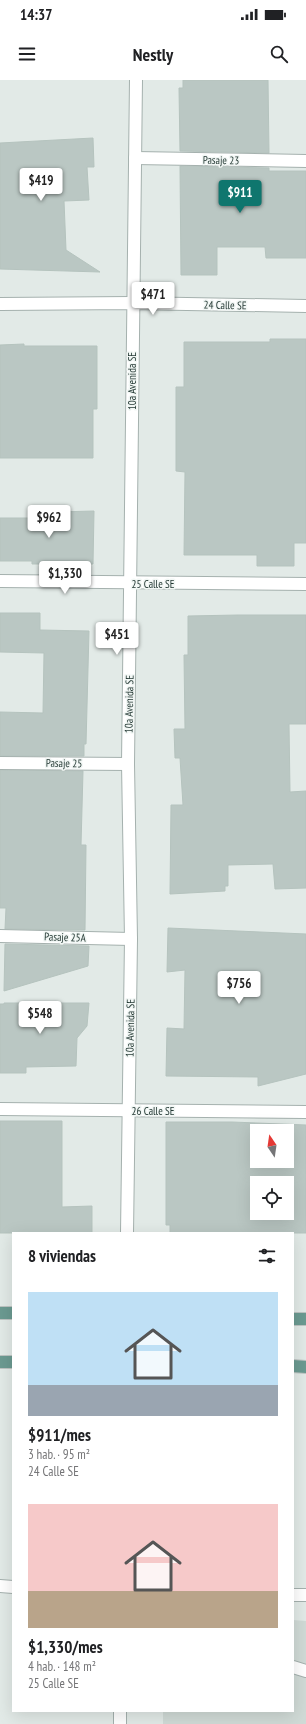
<!DOCTYPE html>
<html lang="es">
<head>
<meta charset="utf-8">
<style>
	:root { --surface:#fff; --page:#f2f2f2; --text:#202124; --muted:#757577; --accent:#0f766e }
	body { margin:0; font-family:"PT Sans Narrow",sans-serif; background:var(--page); color:var(--text); height:100vh; display:flex; flex-direction:column; font-size:15px; white-space:nowrap }
	* { box-sizing:border-box; margin:0 }
	p { font-size:13px; color:var(--muted) }
	.icon { flex:none; width:22px; height:22px; fill:none; stroke:currentColor; stroke-width:2; stroke-linecap:round; stroke-linejoin:round }
	.map { position:relative; flex:1; overflow:hidden }
	.sheet { position:absolute; left:12px; top:1152px; width:282px; height:480px; display:flex; flex-direction:column; background:var(--surface); border-radius:0px; box-shadow:0 4px 16px #0002 }
	.sheet>* { flex:none }
	.needle { width:26px; rotate:347deg }
	.controls { position:absolute; left:250px; top:1044px; display:grid; gap:8px }
	.controls a { display:grid; place-items:center; width:44px; height:44px; border-radius:0px; background:var(--surface); box-shadow:0 4px 16px #0002; font-size:20px }
	.price { position:absolute; translate:-50% -34px; padding:0 9px; border-radius:4px; background:#fff; color:#222; font-size:13px; line-height:26px; filter:drop-shadow(0 1px 2px #0008) }
	.price::after { content:''; position:absolute; left:50%; top:24px; width:12px; height:9px; margin-left:-6px; background:inherit; clip-path:polygon(0 0,100% 0,50% 100%) }
	.price.on { background:var(--accent); color:#fff }
	ul { padding:0; list-style:none }
	li { display:grid; align-content:center; gap:8px; height:212px; padding:0 16px }
	li span { display:grid; place-items:center; height:124px; border-radius:0px; color:#555 }
	li>.icon { margin-inline-start:auto }
	span .icon { width:72px; height:72px; fill:#fffc; stroke-width:1 }
	li b { font-size:17px }
	h2 { display:flex; justify-content:space-between; align-items:center; height:48px; padding:0 16px; font-size:17px }
	.status { display:flex; justify-content:space-between; align-items:center; height:28px; padding:0 20px; background:var(--surface); direction:ltr }
	.status svg { height:11px; fill:currentColor }
	header { display:flex; justify-content:space-between; align-items:center; height:52px; padding:0 16px; background:var(--surface); font-size:18px; font-weight:700 }
	.map>svg:first-child { display:block }
	.built { fill:#d0dad6 }
	.building { fill:#bac7c3; stroke:#b5c3be; fill-rule:evenodd }
	.lines { fill:none; stroke-linecap:round; stroke-linejoin:round }
	.minor-casing { stroke:#a5b1ae; stroke-width:14 }
	.major-casing { stroke:#bdc4c2; stroke-width:14 }
	.minor { stroke:#fff; stroke-width:12 }
	.major { stroke:#6b9a91; stroke-width:12 }
	.labels { text-anchor:middle; stroke-width:3; stroke-linejoin:round; paint-order:stroke }
	.street-label { font-size:11px; fill:#243934; stroke:#f2f7f5 }
</style>
</head>
<body>
<div class="status"><b>14:37</b><svg viewBox="0 0 49 12"><path d="M0 12V9h3v3zM5 12V6h3v6zM10 12V3h3v9zM15 12V0h3v12zM26 1h20v11H26zM47 4h2v5h-2z"/></svg></div>
<header><svg class="icon" aria-label="menu" viewBox="0 0 24 24"><path d="M4 6h16M4 12h16M4 18h16"/></svg>Nestly<svg class="icon" aria-label="search" viewBox="0 0 24 24"><circle cx="10" cy="10" r="6"/><path d="M15 15l6 6"/></svg></header>
<div class="map">
<svg width="306" height="1644" viewBox="0 0 306 1644">
	<rect width="100%" height="100%" fill="#e2eae7"/>
	<path class="built" d="M 293,1540 L 306,1541 L 306,1644 L 163,1644 L 163,1631 L 293,1631 Z"/>
	<g class="building">
		<path d="M 183,0 L 268,0 L 269,73 L 180,71 L 179,8 L 183,8 Z"/>
		<path d="M 93,58 L 94,87 L 87,87 L 89,120 L 64,121 L 66,170 L 100,192 L 0,189 L 0,63 Z"/>
		<path d="M 180,86 L 269,88 L 269,91 L 306,91 L 306,178 L 266,178 L 265,167 L 217,167 L 217,195 L 181,195 Z"/>
		<path d="M 270,259 L 306,259 L 306,463 L 294,463 L 294,486 L 257,486 L 257,475 L 184,475 L 185,392 L 176,391 L 176,307 L 184,307 L 184,262 L 270,262 Z"/>
		<path d="M 24,264 L 24,266 L 97,266 L 97,329 L 93,329 L 93,378 L 0,378 L 0,265 Z"/>
		<path d="M 94,431 L 93,484 L 32,484 L 32,481 L 0,481 L 0,438 L 57,438 L 57,432 Z"/>
		<path d="M 0,533 L 40,533 L 40,550 L 89,551 L 86,664 L 84,664 L 84,676 L 0,676 L 0,632 L 43,633 L 44,573 L 0,572 Z"/>
		<path d="M 238,535 L 306,535 L 306,644 L 289,644 L 290,712 L 306,711 L 306,808 L 275,809 L 273,784 L 228,785 L 228,806 L 225,806 L 225,811 L 170,814 L 171,725 L 183,725 L 180,678 L 175,678 L 174,649 L 185,649 L 184,575 L 188,575 L 188,536 Z"/>
		<path d="M 0,690 L 83,691 L 81,765 L 86,765 L 85,850 L 5,849 L 6,828 L 0,828 Z"/>
		<path d="M 168,848 L 306,854 L 306,994 L 258,1006 L 258,997 L 166,996 L 167,948 L 184,949 L 185,890 L 167,892 Z"/>
		<path d="M 5,864 L 89,866 L 88,886 L 4,911 Z"/>
		<path d="M 4,923 L 89,923 L 87,946 L 77,958 L 76,986 L 26,987 L 26,993 L 0,993 L 0,924 L 4,924 Z"/>
		<path d="M 0,1041 L 62,1041 L 62,1127 L 92,1126 L 92,1153 L 0,1153 Z"/>
		<path d="M 166,1042 L 232,1042 L 306,1045 L 306,1153 L 170,1153 L 170,1145 L 166,1145 ZM 257,1051 L 287,1051 L 287,1081 L 257,1081 ZM 257,1103 L 287,1103 L 287,1133 L 257,1133 Z"/>
	</g>
	<g class="lines">
		<defs>
			<g id="minor">
				<path d="M 135,78 L 306,81"/>
				<path d="M 0,224 L 132,223 L 306,226"/>
				<path d="M 0,501 L 306,504"/>
				<path d="M 0,683 L 128,684"/>
				<path d="M 0,856 L 131,859"/>
				<path d="M 0,1029 L 306,1032"/>
				<path d="M 127,1153 L 131,859 L 128,684 L 136,0"/>
				<path d="M 0,1506 L 13,1507"/>
				<path d="M 293,1515 L 306,1515"/>
				<path d="M 293,1587 L 306,1591"/>
				<path d="M 120,1644 L 120,1631"/>
			</g>
			<g id="major">
				<path d="M 0,1233 L 13,1233"/>
				<path d="M 293,1239 L 306,1239"/>
				<path d="M 0,1282 L 13,1282"/>
				<path d="M 293,1286 L 306,1287"/>
			</g>
		</defs>
		<use href="#minor" class="minor-casing"/>
		<use href="#major" class="major-casing"/>
		<use href="#minor" class="minor"/>
		<use href="#major" class="major"/>
	</g>
	<g class="labels">
		<g class="street-label">
			<text transform="translate(221 80) rotate(1)" y="4">Pasaje 23</text>
			<text transform="translate(225 225) rotate(1)" y="4">24 Calle SE</text>
			<text transform="translate(132 301) rotate(-90)" y="4">10a Avenida SE</text>
			<text x="153" y="508">25 Calle SE</text>
			<text transform="translate(129 624) rotate(-89)" y="4">10a Avenida SE</text>
			<text transform="translate(64 683) rotate(1)" y="4">Pasaje 25</text>
			<text transform="translate(65 857) rotate(2)" y="4">Pasaje 25A</text>
			<text transform="translate(130 948) rotate(-89)" y="4">10a Avenida SE</text>
			<text x="153" y="1035">26 Calle SE</text>
		</g>
	</g>
</svg>
<div class="controls">
<a><svg class="needle" viewBox="-14 -14 28 28"><path d="M0-13l5 13h-10z" fill="#e53935"/><path d="M0 13l5-13h-10z" fill="#757577"/></svg></a>
<a><svg class="icon" aria-label="locate" viewBox="0 0 24 24"><circle cx="12" cy="12" r="6"/><path d="M12 2v4M12 18v4M2 12h4M18 12h4"/></svg></a>
</div>
<b class="price" style="left:41px;top:122px">$419</b>
<b class="price on" style="left:240px;top:134px">$911</b>
<b class="price" style="left:153px;top:236px">$471</b>
<b class="price" style="left:49px;top:459px">$962</b>
<b class="price" style="left:65px;top:515px">$1,330</b>
<b class="price" style="left:117px;top:576px">$451</b>
<b class="price" style="left:239px;top:925px">$756</b>
<b class="price" style="left:40px;top:955px">$548</b>
<section class="sheet">
<h2>8 viviendas<svg class="icon" aria-label="filters" viewBox="0 0 24 24"><path d="M4 7h16M4 17h16"/><circle cx="9" cy="7" r="2"/><circle cx="15" cy="17" r="2"/></svg></h2>
<ul>
<li><span style="background:linear-gradient(#bfe0f5 75%,#9aa5b1 0)"><svg class="icon" aria-label="home" viewBox="0 0 24 24"><path d="M3 11l9-7 9 7M6 9v11h12V9"/></svg></span><div><b>$911/mes</b><p>3 hab. · 95 m²</p><p>24 Calle SE</p></div></li>
<li><span style="background:linear-gradient(#f6c9c9 70%,#b9a48a 0)"><svg class="icon" aria-label="home" viewBox="0 0 24 24"><path d="M3 11l9-7 9 7M6 9v11h12V9"/></svg></span><div><b>$1,330/mes</b><p>4 hab. · 148 m²</p><p>25 Calle SE</p></div></li>
</ul>
</section>
</div>
</body>
</html>
